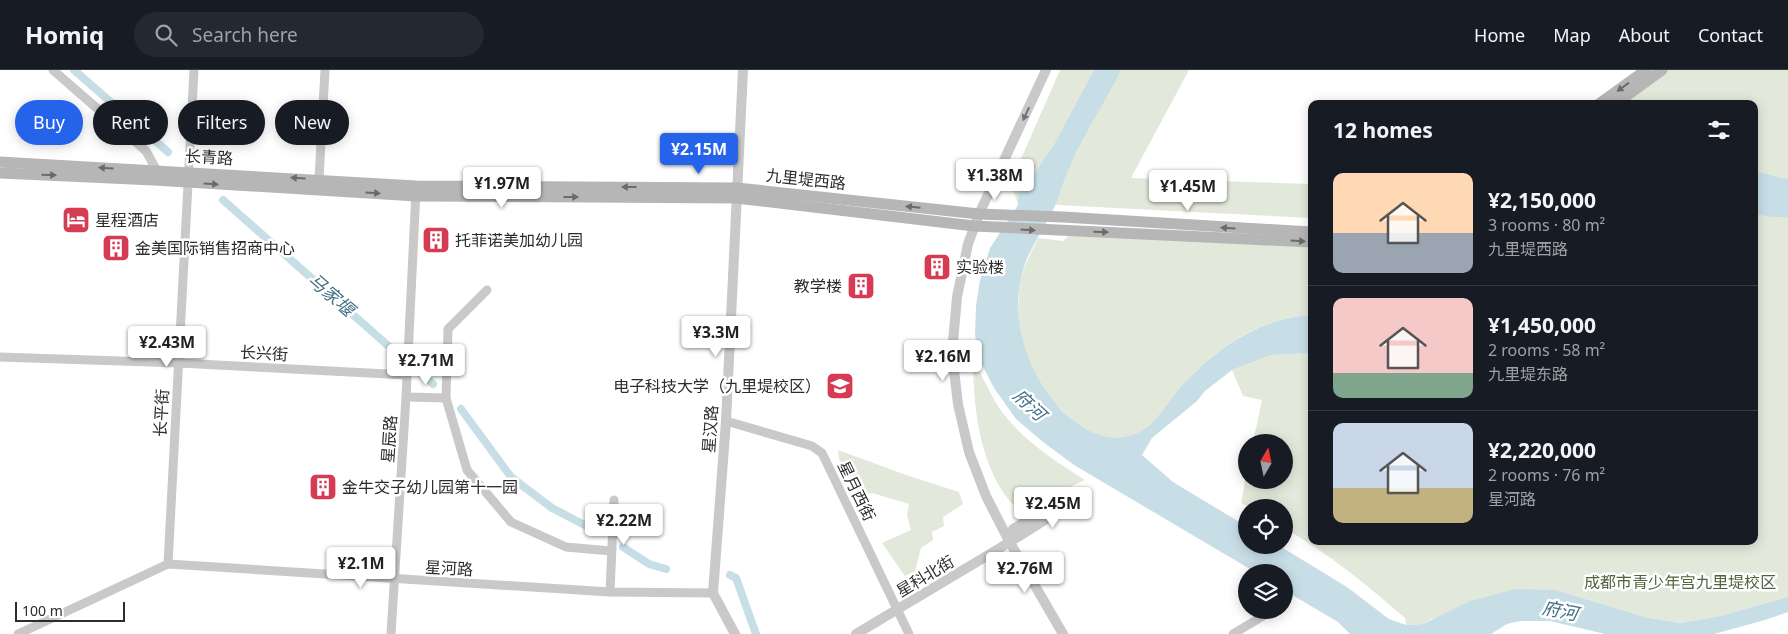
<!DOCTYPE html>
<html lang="en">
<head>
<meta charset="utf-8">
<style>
	:root { --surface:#171b24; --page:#242831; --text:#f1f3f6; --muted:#9ea1a6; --line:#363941; --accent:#2563eb }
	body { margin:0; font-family:"Noto Sans","Noto Sans SC",sans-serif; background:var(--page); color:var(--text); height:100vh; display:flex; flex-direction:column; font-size:19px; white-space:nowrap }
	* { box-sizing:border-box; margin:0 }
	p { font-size:16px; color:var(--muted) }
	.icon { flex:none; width:28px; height:28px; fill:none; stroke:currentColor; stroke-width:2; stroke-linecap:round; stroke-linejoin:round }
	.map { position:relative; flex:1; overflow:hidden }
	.details { position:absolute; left:1308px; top:30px; width:450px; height:445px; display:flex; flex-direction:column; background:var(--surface); border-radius:10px; box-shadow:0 2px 12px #0003 }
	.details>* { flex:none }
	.hud { position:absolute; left:15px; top:30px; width:475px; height:45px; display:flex; gap:10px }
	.needle { width:32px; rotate:9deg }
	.buttons { position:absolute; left:1238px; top:364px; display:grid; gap:10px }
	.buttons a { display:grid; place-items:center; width:55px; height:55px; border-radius:50%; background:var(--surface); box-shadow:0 2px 12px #0003; font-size:25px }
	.scale { position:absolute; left:15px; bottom:12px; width:110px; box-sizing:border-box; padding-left:5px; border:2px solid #2c2c2c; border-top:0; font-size:14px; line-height:18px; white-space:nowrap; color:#2c2c2c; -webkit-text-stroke:4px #fff; paint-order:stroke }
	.price { position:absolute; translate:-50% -42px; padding:0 11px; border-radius:5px; background:#fff; color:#222; font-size:16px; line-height:32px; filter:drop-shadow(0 1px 2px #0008) }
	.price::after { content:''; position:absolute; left:50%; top:30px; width:15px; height:11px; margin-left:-8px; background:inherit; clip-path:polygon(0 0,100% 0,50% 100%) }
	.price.on { background:var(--accent); color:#fff }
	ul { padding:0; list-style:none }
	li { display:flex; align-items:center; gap:15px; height:125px; padding:0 25px }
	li+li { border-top:1px solid var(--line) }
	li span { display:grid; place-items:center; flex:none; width:140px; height:100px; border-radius:10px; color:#555 }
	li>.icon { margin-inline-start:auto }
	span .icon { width:60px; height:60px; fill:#fffc; stroke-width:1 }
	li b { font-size:21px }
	h2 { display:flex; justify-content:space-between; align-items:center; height:60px; padding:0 25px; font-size:21px }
	.chip { padding:0 18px; border-radius:22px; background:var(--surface); box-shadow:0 2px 12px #0003; font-size:18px; line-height:45px }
	.chip.on { background:var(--accent); color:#fff }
	header { display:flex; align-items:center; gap:30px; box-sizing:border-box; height:70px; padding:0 25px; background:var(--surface); border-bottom:1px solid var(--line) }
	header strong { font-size:24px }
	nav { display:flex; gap:28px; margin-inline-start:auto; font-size:18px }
	.search { width:350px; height:45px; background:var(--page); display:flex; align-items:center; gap:12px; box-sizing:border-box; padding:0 18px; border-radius:28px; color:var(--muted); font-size:19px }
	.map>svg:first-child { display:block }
	.green { fill:#e3e9da }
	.water { fill:#c8dee7 }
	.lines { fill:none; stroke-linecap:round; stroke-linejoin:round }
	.canal { stroke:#c8dee7; stroke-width:8 }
	.minor { stroke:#c9c9c9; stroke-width:9 }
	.tertiary { stroke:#c9c9c9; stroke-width:10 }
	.secondary { stroke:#b6b6b6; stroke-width:11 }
	.oneway { fill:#6a6a6a }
	.oneway2 { fill:#737373 }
	.labels { text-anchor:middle; stroke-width:5; stroke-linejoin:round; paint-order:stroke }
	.street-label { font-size:16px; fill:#2c2c2c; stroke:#fff }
	.poi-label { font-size:16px; fill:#2c2c2c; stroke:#fff; text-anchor:start }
	.park-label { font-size:16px; fill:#52633e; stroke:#fff }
	.water-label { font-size:18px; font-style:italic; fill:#427186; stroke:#fff }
</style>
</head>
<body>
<header>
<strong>Homiq</strong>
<div class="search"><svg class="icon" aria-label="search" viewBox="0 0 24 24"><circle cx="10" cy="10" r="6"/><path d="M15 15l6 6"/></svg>Search here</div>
<nav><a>Home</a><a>Map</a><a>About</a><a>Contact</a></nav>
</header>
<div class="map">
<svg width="1788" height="564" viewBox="0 0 1788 564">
	<rect width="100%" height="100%" fill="#fff"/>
	<g class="green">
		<path d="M 1060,0 L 1189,0 L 1131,108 L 1311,114 L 1311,148 L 1018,133 L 1010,114 Z"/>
		<path d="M 1668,0 L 1788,0 L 1788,109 L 1754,101 L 1754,34 L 1622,34 Z"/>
		<path d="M 1754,144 L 1770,147 L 1788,147 L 1788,527 L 1720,546 L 1680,553 L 1645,547 L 1556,520 L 1432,549 L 1423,554 L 1406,555 L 1405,548 C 1367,515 1328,483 1284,458 L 1284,438 L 1249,437 L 1241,433 L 1246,406 L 1246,410 L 1284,410 L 1284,372 L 1253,372 L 1262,330 L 1243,326 L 1232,300 L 1272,285 L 1311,283 L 1311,471 L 1754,471 Z"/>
		<path d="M 1069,165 L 1311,176 L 1311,245 C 1259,248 1213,279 1180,319 C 1166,335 1153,360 1132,366 C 1079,380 1031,312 1021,267 C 1018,254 1018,239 1019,225 C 1019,205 1029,186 1038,168 L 1063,171 Z"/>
		<path d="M 973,295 L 977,297 C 986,313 994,333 1006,347 C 1028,374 1057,392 1085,410 L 1032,435 L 1016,438 C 981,402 974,344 973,295 Z"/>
		<path d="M 838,380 L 909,406 L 959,422 L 963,434 L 943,447 L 944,456 L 932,462 L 933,470 L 921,478 L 915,501 L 905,506 L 882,473 L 911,460 L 907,445 L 909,434 L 872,423 L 857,428 L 839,389 Z"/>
	</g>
	<g class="water">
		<path d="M 1094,0 L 1121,0 C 1109,25 1094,48 1081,73 C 1074,85 1069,98 1064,111 C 1060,119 1059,128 1055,136 C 1047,153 1036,169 1028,186 C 1009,232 1019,282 1047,322 C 1052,328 1056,334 1061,340 C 1081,358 1105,374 1132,365 C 1154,359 1166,334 1180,318 C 1214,279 1259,248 1311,245 L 1311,283 L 1272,285 L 1232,300 L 1205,321 L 1197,331 L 1152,368 L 1142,385 L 1173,412 L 1246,456 L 1246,475 L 1278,475 L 1347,517 L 1389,549 L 1406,555 L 1423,554 L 1470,531 L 1516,519 L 1556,520 L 1645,547 L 1680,553 L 1720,546 L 1788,527 L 1788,542 L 1765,550 L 1714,564 L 1605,564 L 1550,551 L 1520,551 L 1507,554 L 1491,564 L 1350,564 L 1338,552 L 1284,520 L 1284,502 L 1255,502 L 1074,395 L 1043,372 L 1016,349 L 994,318 L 979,289 L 975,265 L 976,236 L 980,210 L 990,178 L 1018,135 L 1019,118 L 1031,109 L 1055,73 Z"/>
		<path d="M 1754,101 L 1788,109 L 1788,147 L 1770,147 L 1754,144 Z"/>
	</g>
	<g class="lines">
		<g class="canal">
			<path d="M 74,0 L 168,82"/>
			<path d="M 223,130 L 393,280"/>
			<path d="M 416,299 L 433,314"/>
			<path d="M 461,339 L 511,407 L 552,438 L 598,462"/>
			<path d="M 623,477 L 649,494 L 666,499"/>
			<path d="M 730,505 L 736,508 L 756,564"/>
		</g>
		<g class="minor">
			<path d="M 53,0 L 146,81 L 157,101"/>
			<path d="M 319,109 L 325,0"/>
			<path d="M 487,220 L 448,259 L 446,328 L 467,400 L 511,452 L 566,477 L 611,481"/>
			<path d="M 0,287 L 179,293 L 407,305"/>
			<path d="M 406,327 L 446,328"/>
			<path d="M 726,351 L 812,376 L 822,383 L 909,564"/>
			<path d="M 168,494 L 194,0"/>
			<path d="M 610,522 L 614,430"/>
			<path d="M 18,564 L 168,494 L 610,522 L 713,523"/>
			<path d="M 391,564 L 406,327 L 416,121"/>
			<path d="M 1233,564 L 1271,541"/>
		</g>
		<g class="tertiary">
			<path d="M 1046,0 L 979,144 L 968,174 L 957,227 L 952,283 L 958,334 L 969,382 L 986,426 L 1009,471 L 1063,564"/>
			<path d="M 1009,471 L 1013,459 L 1065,428 L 1078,426"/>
			<path d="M 735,564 L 713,523 L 726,351 L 743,0"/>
			<path d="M 856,564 L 1000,478 L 1083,426"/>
		</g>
		<g class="secondary">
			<path d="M 1599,34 L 1646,0"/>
			<path d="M 1615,34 L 1662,0"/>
			<path d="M 0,92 L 416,116 L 737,118 L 979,144 L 1063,147 L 1311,162"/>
			<path d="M 0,103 L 154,110 L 416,126 L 736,128 L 974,156 L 1311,172"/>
		</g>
	</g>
	<defs><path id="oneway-solid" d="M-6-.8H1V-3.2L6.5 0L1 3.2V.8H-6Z" transform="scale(1.25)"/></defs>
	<g class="oneway">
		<use href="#oneway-solid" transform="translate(1623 17) rotate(144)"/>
		<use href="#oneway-solid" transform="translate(106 98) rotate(-177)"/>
		<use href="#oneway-solid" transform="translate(49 105) rotate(2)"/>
		<use href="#oneway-solid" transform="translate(298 108) rotate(-177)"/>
		<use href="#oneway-solid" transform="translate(211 114) rotate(3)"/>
		<use href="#oneway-solid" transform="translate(629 117) rotate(-180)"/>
		<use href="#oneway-solid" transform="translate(373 123) rotate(3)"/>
		<use href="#oneway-solid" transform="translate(571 127)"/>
		<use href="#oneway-solid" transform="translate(913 137) rotate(-174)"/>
		<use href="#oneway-solid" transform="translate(1228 158) rotate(-176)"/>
		<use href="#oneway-solid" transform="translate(1028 160) rotate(3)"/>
		<use href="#oneway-solid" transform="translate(1101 162) rotate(1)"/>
		<use href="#oneway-solid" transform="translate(1298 171) rotate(3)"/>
	</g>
	<use class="oneway2" href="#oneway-solid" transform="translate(1026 44) rotate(115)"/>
	<defs>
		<symbol id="hotel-square" viewBox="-11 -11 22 22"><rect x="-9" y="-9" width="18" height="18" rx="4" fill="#d63b54" stroke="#fff"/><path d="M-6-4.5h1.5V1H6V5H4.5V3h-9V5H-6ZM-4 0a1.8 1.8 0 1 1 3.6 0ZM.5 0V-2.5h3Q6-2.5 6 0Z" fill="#fff"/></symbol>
		<symbol id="building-square" viewBox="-11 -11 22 22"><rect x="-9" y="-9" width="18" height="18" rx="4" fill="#d63b54" stroke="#fff"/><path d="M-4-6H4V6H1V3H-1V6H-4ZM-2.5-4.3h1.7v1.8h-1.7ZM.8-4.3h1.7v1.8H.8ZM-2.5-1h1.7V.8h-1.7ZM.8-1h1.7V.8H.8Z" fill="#fff"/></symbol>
		<symbol id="university-square" viewBox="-11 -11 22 22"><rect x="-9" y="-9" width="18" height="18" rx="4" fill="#d63b54" stroke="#fff"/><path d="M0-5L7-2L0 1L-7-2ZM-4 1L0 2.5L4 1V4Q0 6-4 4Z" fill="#fff"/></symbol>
	</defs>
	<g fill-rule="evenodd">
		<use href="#hotel-square" x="60" y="134" width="32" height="32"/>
		<use href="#building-square" x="420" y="154" width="32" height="32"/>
		<use href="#building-square" x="100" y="162" width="32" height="32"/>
		<use href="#building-square" x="921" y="181" width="32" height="32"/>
		<use href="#building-square" x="845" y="200" width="32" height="32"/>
		<use href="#university-square" x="824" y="300" width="32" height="32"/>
		<use href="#building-square" x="307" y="401" width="32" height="32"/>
	</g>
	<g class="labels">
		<g class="street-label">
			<text transform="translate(209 87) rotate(3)" y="6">长青路</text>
			<text transform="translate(806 109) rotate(6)" y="6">九里堤西路</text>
			<text transform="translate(264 283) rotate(3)" y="6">长兴街</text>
			<text transform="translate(161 343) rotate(-87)" y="6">长平街</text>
			<text transform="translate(710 359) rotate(-86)" y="6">星汉路</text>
			<text transform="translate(389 369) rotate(-86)" y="6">星辰路</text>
			<text transform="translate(857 421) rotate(64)" y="6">星月西街</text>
			<text transform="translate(449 498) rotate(3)" y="6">星河路</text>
			<text transform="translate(925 506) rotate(-31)" y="6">星科北街</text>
		</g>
		<g class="poi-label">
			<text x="95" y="156">星程酒店</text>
			<text x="455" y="176">托菲诺美加幼儿园</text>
			<text x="135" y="184">金美国际销售招商中心</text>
			<text x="956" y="203">实验楼</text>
			<text x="842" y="222" text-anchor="end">教学楼</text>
			<text x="821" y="322" text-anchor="end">电子科技大学（九里堤校区）</text>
			<text x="342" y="423">金牛交子幼儿园第十一园</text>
		</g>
		<g class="park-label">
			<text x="1680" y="518">成都市青少年宫九里堤校区</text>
		</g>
		<g class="water-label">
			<text transform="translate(331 225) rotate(41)" y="6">马家堰</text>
			<text transform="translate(1029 335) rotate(43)" y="6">府河</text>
			<text transform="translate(1560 541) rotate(11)" y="6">府河</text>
		</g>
	</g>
</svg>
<div class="buttons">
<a><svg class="needle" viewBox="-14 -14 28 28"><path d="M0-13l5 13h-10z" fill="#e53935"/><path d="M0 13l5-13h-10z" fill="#9ea1a6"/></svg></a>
<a><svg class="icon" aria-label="locate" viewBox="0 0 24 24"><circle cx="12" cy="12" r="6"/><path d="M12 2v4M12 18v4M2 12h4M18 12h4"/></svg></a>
<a><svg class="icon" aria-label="layers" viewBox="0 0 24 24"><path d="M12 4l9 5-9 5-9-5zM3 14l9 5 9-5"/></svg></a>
</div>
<div class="scale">100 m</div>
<b class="price on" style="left:699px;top:105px">¥2.15M</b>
<b class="price" style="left:995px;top:131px">¥1.38M</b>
<b class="price" style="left:502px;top:139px">¥1.97M</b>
<b class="price" style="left:1188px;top:142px">¥1.45M</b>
<b class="price" style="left:716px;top:288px">¥3.3M</b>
<b class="price" style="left:167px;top:298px">¥2.43M</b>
<b class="price" style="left:943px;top:312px">¥2.16M</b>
<b class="price" style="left:426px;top:316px">¥2.71M</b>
<b class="price" style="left:1053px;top:459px">¥2.45M</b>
<b class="price" style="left:624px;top:476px">¥2.22M</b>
<b class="price" style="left:361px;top:519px">¥2.1M</b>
<b class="price" style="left:1025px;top:524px">¥2.76M</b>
<div class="hud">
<a class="chip on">Buy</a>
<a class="chip">Rent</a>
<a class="chip">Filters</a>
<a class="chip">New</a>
</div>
<section class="details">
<h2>12 homes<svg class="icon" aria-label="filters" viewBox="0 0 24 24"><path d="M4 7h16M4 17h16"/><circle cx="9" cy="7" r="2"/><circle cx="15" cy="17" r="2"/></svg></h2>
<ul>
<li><span style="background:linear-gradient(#ffd9b3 60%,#9aa5b1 0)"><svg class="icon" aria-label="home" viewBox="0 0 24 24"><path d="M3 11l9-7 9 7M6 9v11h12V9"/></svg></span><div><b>¥2,150,000</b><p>3 rooms · 80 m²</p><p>九里堤西路</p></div></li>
<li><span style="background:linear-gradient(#f6c9c9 75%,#7fa58c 0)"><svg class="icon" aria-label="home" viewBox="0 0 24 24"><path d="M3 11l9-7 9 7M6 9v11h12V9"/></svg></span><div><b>¥1,450,000</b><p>2 rooms · 58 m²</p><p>九里堤东路</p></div></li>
<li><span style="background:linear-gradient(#c9d6e8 65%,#c2b280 0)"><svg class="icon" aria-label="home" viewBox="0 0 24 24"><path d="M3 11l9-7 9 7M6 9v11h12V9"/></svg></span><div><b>¥2,220,000</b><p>2 rooms · 76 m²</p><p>星河路</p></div></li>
</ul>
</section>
</div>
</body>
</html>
